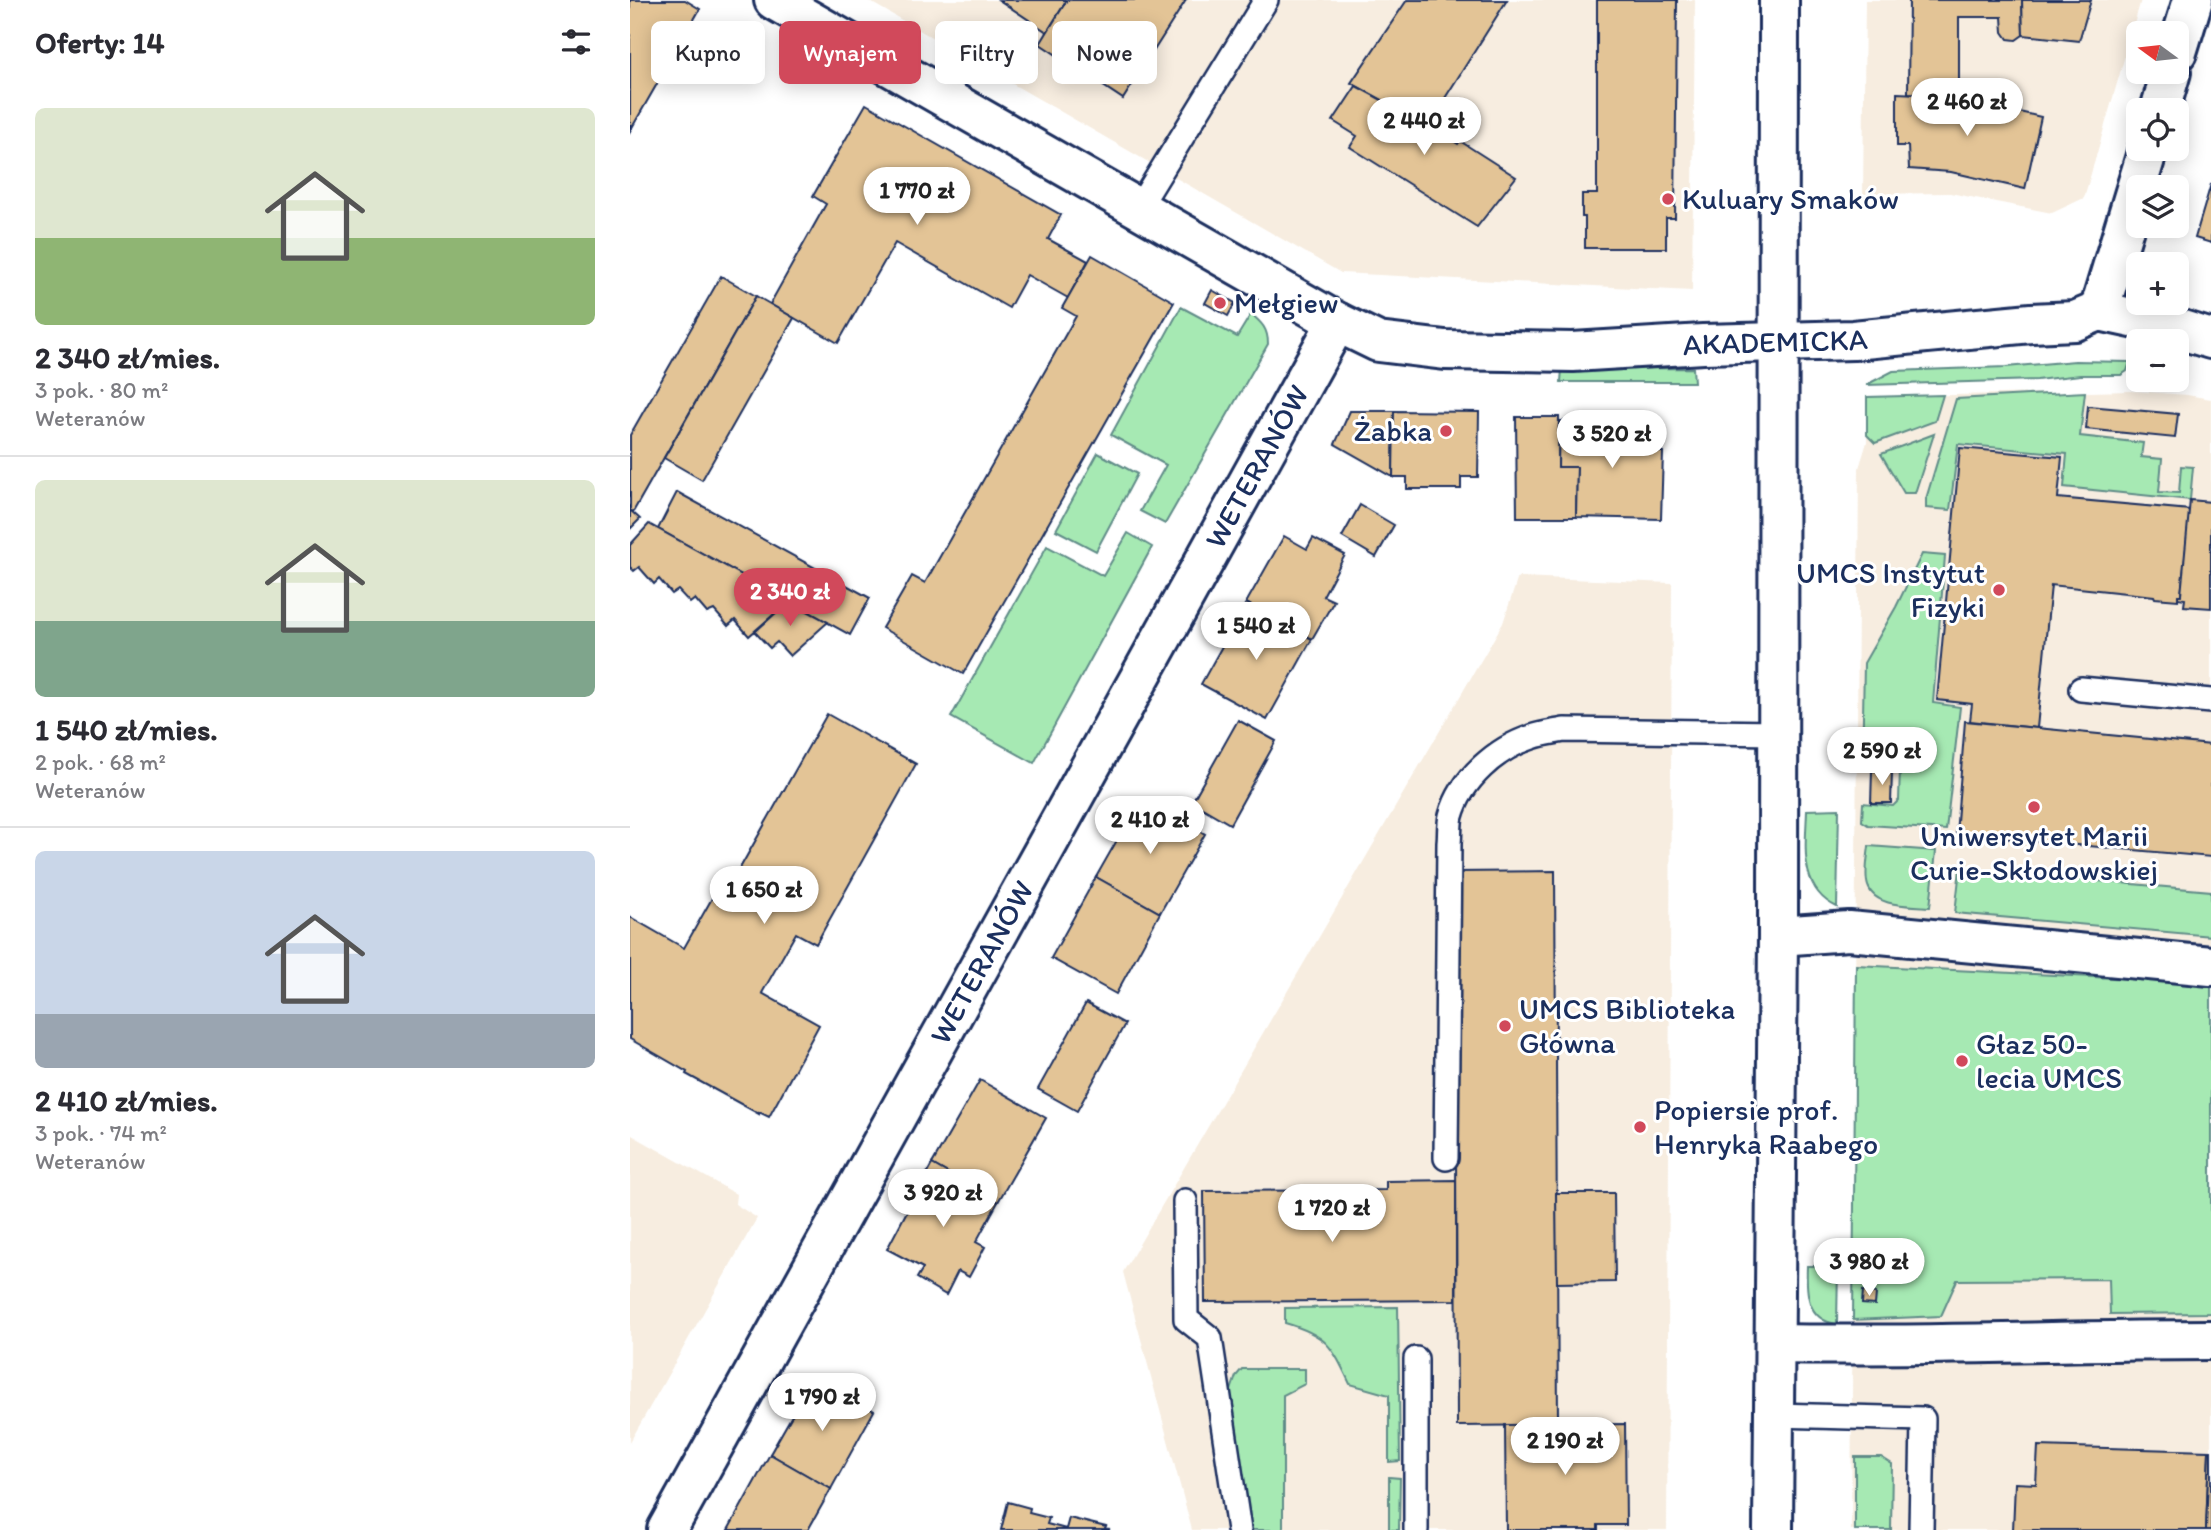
<!DOCTYPE html>
<html lang="pl">
<head>
<meta charset="utf-8">
<style>
	:root { --surface:#fff; --page:#f2f2f3; --text:#2b2b33; --muted:#7c7c81; --line:#e1e1e2; --accent:#d1495b }
	body { margin:0; font-family:Itim,sans-serif; background:var(--page); color:var(--text); height:100vh; display:flex; flex-direction:column; font-size:26px; white-space:nowrap }
	* { box-sizing:border-box; margin:0 }
	p { font-size:23px; color:var(--muted) }
	.icon { flex:none; width:38px; height:38px; fill:none; stroke:currentColor; stroke-width:2; stroke-linecap:round; stroke-linejoin:round }
	.map { position:relative; flex:1; overflow:hidden }
	.panel { display:flex; flex-direction:column; background:var(--surface); width:630px }
	.panel>* { flex:none }
	.top-card { position:absolute; left:21px; top:21px; width:665px; height:63px; display:flex; gap:14px }
	.needle { width:46px; rotate:285deg }
	.tools { position:absolute; left:1496px; top:21px; display:grid; gap:14px }
	.tools a { display:grid; place-items:center; width:63px; height:63px; border-radius:10px; background:var(--surface); box-shadow:0 4px 18px #0003; font-size:35px }
	.price { position:absolute; translate:-50% -60px; padding:0 16px; border-radius:24px; background:#fff; color:#222; font-size:23px; line-height:46px; filter:drop-shadow(0 2px 4px #0008) }
	.price::after { content:''; position:absolute; left:50%; top:42px; width:21px; height:16px; margin-left:-10px; background:inherit; clip-path:polygon(0 0,100% 0,50% 100%) }
	.price.current { background:var(--accent); color:#fff }
	ul { padding:0; list-style:none }
	li { display:grid; align-content:center; gap:14px; height:371px; padding:0 35px }
	li+li { border-top:2px solid var(--line) }
	li span { display:grid; place-items:center; height:217px; border-radius:10px; color:#555 }
	li>.icon { margin-inline-start:auto }
	span .icon { width:126px; height:126px; fill:#fffc; stroke-width:1 }
	li b { font-size:30px }
	h2 { display:flex; justify-content:space-between; align-items:center; height:84px; padding:0 35px; font-size:30px }
	.chip { padding:0 24px; border-radius:10px; background:var(--surface); box-shadow:0 4px 18px #0003; font-size:24px; line-height:63px }
	.chip.current { background:var(--accent); color:#fff }
	main { display:flex; flex:1; min-height:0 }
	.map>svg:first-child { display:block }
	.built { fill:#f7ede0 }
	.green { fill:#a6e9b3; stroke:#608c88; stroke-width:2 }
	.building { fill:#e3c496; stroke:#1b2f5e; stroke-width:2 }
	.lines { fill:none; stroke-linecap:round; stroke-linejoin:round }
	.service-casing { stroke:#1b2f5e; stroke-width:28 }
	.minor-casing { stroke:#1b2f5e; stroke-width:44 }
	.service { stroke:#fff; stroke-width:23 }
	.minor { stroke:#fff; stroke-width:38 }
	.poi-dot { fill:#d1495b; stroke:#fff; stroke-width:2.5 }
	.labels { text-anchor:middle; stroke-width:6; stroke-linejoin:round; paint-order:stroke }
	.poi-label { font-size:30px; fill:#1b2f5e; stroke:#fff; text-anchor:start }
	.street-label { font-size:30px; fill:#1b2f5e; stroke:#fff }
</style>
</head>
<body>
<main>
<section class="panel">
<h2>Oferty: 14<svg class="icon" aria-label="filters" viewBox="0 0 24 24"><path d="M4 7h16M4 17h16"/><circle cx="9" cy="7" r="2"/><circle cx="15" cy="17" r="2"/></svg></h2>
<ul>
<li><span style="background:linear-gradient(#dfe7d0 60%,#8fb573 0)"><svg class="icon" aria-label="home" viewBox="0 0 24 24"><path d="M3 11l9-7 9 7M6 9v11h12V9"/></svg></span><div><b>2 340 zł/mies.</b><p>3 pok. · 80 m²</p><p>Weteranów</p></div></li>
<li><span style="background:linear-gradient(#dfe7d0 65%,#7fa58c 0)"><svg class="icon" aria-label="home" viewBox="0 0 24 24"><path d="M3 11l9-7 9 7M6 9v11h12V9"/></svg></span><div><b>1 540 zł/mies.</b><p>2 pok. · 68 m²</p><p>Weteranów</p></div></li>
<li><span style="background:linear-gradient(#c9d6e8 75%,#9aa5b1 0)"><svg class="icon" aria-label="home" viewBox="0 0 24 24"><path d="M3 11l9-7 9 7M6 9v11h12V9"/></svg></span><div><b>2 410 zł/mies.</b><p>3 pok. · 74 m²</p><p>Weteranów</p></div></li>
</ul>
</section>
<div class="map">
<svg width="1581" height="1530" viewBox="0 0 1581 1530">
	<rect width="100%" height="100%" fill="#fff"/>
	<filter id="ink" filterUnits="userSpaceOnUse"><feTurbulence type="fractalNoise" baseFrequency=".0143" numOctaves="2"/><feDisplacementMap in="SourceGraphic" scale="14" xChannelSelector="R" yChannelSelector="G"/><feConvolveMatrix kernelMatrix="1 2 1 2 8 2 1 2 1" color-interpolation-filters="sRGB"/></filter>
	<g filter="url(#ink)">
		<g class="built">
			<path d="M 237,0 L 1065,0 L 1062,291 L 711,273 Z"/>
			<path d="M 1235,0 L 1511,0 L 1454,198 L 1422,213 L 1320,193 L 1233,194 Z"/>
			<path d="M 1501,391 L 1557,395 L 1581,399 L 1581,1530 L 1221,1530 L 1229,468 L 1237,442 L 1237,397 Z"/>
			<path d="M 888,577 L 1042,583 L 1037,1530 L 562,1530 L 493,1272 L 873,623 Z"/>
			<path d="M 0,1134 L 106,1194 L 105,1204 L 127,1218 L 0,1442 Z"/>
		</g>
		<g class="green">
			<path d="M 551,307 L 607,337 L 621,314 C 632,323 638,329 638,344 L 535,524 L 510,511 L 536,465 L 481,435 Z"/>
			<path d="M 1445,361 L 1500,362 L 1497,371 L 1491,375 L 1450,375 L 1407,380 L 1236,385 L 1263,371 L 1376,367 Z"/>
			<path d="M 1063,368 L 1064,382 L 931,382 L 932,369 Z"/>
			<path d="M 1455,392 L 1450,436 L 1513,443 L 1511,457 L 1532,459 L 1529,492 L 1549,493 L 1551,466 L 1563,467 L 1560,500 L 1434,487 L 1437,454 L 1328,444 L 1320,510 L 1296,508 L 1296,499 L 1326,399 Z"/>
			<path d="M 1313,395 L 1305,421 L 1245,443 L 1237,435 L 1237,397 Z"/>
			<path d="M 1304,434 L 1285,493 L 1274,493 L 1251,454 Z"/>
			<path d="M 468,453 L 507,474 L 466,551 L 426,530 Z"/>
			<path d="M 498,533 L 522,547 L 404,763 L 321,717 L 417,546 L 473,576 Z"/>
			<path d="M 1292,554 L 1315,556 L 1303,703 L 1330,707 L 1316,830 L 1238,825 L 1232,821 L 1233,803 L 1263,806 L 1269,800 L 1270,769 L 1232,770 L 1234,663 L 1266,607 Z"/>
			<path d="M 1209,809 L 1207,907 C 1168,889 1176,845 1177,810 Z"/>
			<path d="M 1239,846 L 1306,851 L 1300,907 C 1281,905 1245,908 1238,886 C 1234,874 1238,857 1239,846 Z"/>
			<path d="M 1330,869 L 1581,891 L 1581,936 L 1325,913 Z"/>
			<path d="M 1226,965 L 1581,983 L 1581,1313 L 1480,1314 L 1479,1279 L 1327,1280 L 1311,1316 L 1223,1320 Z"/>
			<path d="M 1177,1266 L 1208,1266 L 1207,1324 C 1176,1320 1176,1291 1177,1266 Z"/>
			<path d="M 768,1307 L 770,1461 L 759,1462 L 759,1395 L 720,1384 C 702,1346 697,1335 655,1323 L 655,1308 Z"/>
			<path d="M 612,1369 L 675,1369 L 675,1384 L 653,1395 L 653,1530 L 621,1530 L 598,1399 L 606,1376 Z"/>
			<path d="M 1225,1457 L 1251,1457 L 1262,1464 L 1261,1530 L 1225,1530 Z"/>
			<path d="M 759,1477 L 770,1478 L 769,1530 L 759,1530 Z"/>
		</g>
		<g class="building">
			<path d="M 0,0 L 55,0 L 70,9 L 0,131 Z"/>
			<path d="M 369,0 L 437,0 L 417,32 Z"/>
			<path d="M 437,0 L 556,0 L 493,99 L 410,44 Z"/>
			<path d="M 777,0 L 877,0 L 798,125 L 721,83 Z"/>
			<path d="M 967,0 L 1047,0 L 1045,218 L 1036,218 L 1036,248 L 955,248 L 955,217 L 952,217 L 952,194 L 967,194 Z"/>
			<path d="M 1279,0 L 1392,0 L 1393,35 L 1386,40 L 1378,39 L 1373,32 L 1372,17 L 1329,17 L 1329,101 L 1310,98 L 1310,95 L 1278,93 Z"/>
			<path d="M 1392,0 L 1461,0 L 1449,41 L 1393,35 Z"/>
			<path d="M 726,86 L 798,125 L 828,144 L 830,141 L 886,177 L 847,227 L 720,147 L 727,136 L 703,121 Z"/>
			<path d="M 1267,93 L 1310,95 L 1310,98 L 1329,101 L 1329,98 L 1411,117 L 1395,189 L 1321,172 L 1279,169 L 1278,146 L 1267,146 Z"/>
			<path d="M 236,104 L 431,215 L 418,239 L 458,261 L 438,298 L 397,275 L 379,308 L 265,243 L 208,343 L 140,304 L 196,204 L 183,196 Z"/>
			<path d="M 1581,184 L 1581,243 L 1565,238 Z"/>
			<path d="M 462,255 L 544,302 L 333,674 L 252,628 L 282,576 L 295,583 L 446,316 L 432,308 Z"/>
			<path d="M 91,276 L 126,296 L 3,512 L 0,510 L 0,435 Z"/>
			<path d="M 582,290 L 605,303 L 598,316 L 575,303 Z"/>
			<path d="M 126,296 L 164,318 L 72,480 L 34,458 Z"/>
			<path d="M 1458,406 L 1548,414 L 1545,438 L 1456,429 Z"/>
			<path d="M 720,411 L 764,411 L 763,477 L 705,444 Z"/>
			<path d="M 764,411 L 849,412 L 848,477 L 831,477 L 831,489 L 777,489 L 777,477 L 763,477 Z"/>
			<path d="M 886,417 L 929,417 L 928,467 L 947,467 L 946,517 L 887,517 Z"/>
			<path d="M 929,421 L 1015,423 L 1015,452 L 1033,452 L 1031,519 L 946,517 L 947,467 L 928,467 Z"/>
			<path d="M 1330,448 L 1432,457 L 1428,498 L 1560,510 L 1551,595 L 1548,595 L 1548,600 L 1525,598 L 1524,596 L 1421,585 L 1407,728 L 1340,721 L 1342,704 L 1307,700 Z"/>
			<path d="M 47,492 L 240,598 L 220,635 L 28,529 Z"/>
			<path d="M 1560,500 L 1581,502 L 1581,608 L 1554,606 L 1555,599 L 1548,598 L 1548,595 L 1551,595 Z"/>
			<path d="M 730,505 L 764,525 L 746,557 L 712,537 Z"/>
			<path d="M 0,510 L 10,519 L 0,529 Z"/>
			<path d="M 19,524 L 28,529 L 159,601 L 119,636 L 105,620 L 98,626 L 84,610 L 77,613 L 65,599 L 60,603 L 48,590 L 42,594 L 29,579 L 24,584 L 9,567 L 4,571 L 0,567 L 0,545 Z"/>
			<path d="M 654,536 L 677,549 L 683,538 L 715,555 L 693,596 L 704,601 L 682,639 L 616,603 Z"/>
			<path d="M 159,601 L 198,622 L 160,656 L 147,642 L 140,648 L 125,632 Z"/>
			<path d="M 616,603 L 682,639 L 637,720 L 571,684 Z"/>
			<path d="M 197,714 L 286,764 L 186,944 L 166,933 L 132,993 L 189,1025 L 139,1117 L 129,1112 L 129,1114 L 56,1074 L 57,1072 L 0,1039 L 0,917 L 54,948 L 89,886 L 97,891 Z"/>
			<path d="M 608,720 L 646,741 L 600,824 L 562,802 Z"/>
			<path d="M 1335,721 L 1581,745 L 1581,857 L 1326,834 Z"/>
			<path d="M 1242,771 L 1262,771 L 1261,803 L 1241,803 Z"/>
			<path d="M 511,798 L 575,834 L 530,913 L 466,877 Z"/>
			<path d="M 925,871 L 928,1425 L 827,1426 L 825,872 Z"/>
			<path d="M 466,877 L 530,913 L 486,994 L 421,958 Z"/>
			<path d="M 456,1003 L 495,1024 L 447,1111 L 408,1089 Z"/>
			<path d="M 350,1080 L 416,1118 L 368,1202 L 302,1164 Z"/>
			<path d="M 302,1164 L 368,1202 L 346,1242 L 355,1247 L 339,1277 L 328,1271 L 316,1295 L 287,1278 L 293,1268 L 257,1249 Z"/>
			<path d="M 826,1180 L 826,1300 L 575,1302 L 574,1191 L 756,1190 L 756,1181 Z"/>
			<path d="M 926,1193 L 984,1193 L 985,1282 L 927,1283 Z"/>
			<path d="M 1233,1291 L 1246,1293 L 1245,1305 L 1232,1304 Z"/>
			<path d="M 184,1377 L 244,1411 L 201,1489 L 140,1454 Z"/>
			<path d="M 995,1424 L 996,1525 L 968,1525 L 968,1530 L 876,1530 L 875,1425 Z"/>
			<path d="M 1408,1446 L 1579,1451 L 1576,1530 L 1383,1530 L 1385,1483 L 1406,1484 Z"/>
			<path d="M 1579,1451 L 1581,1451 L 1581,1530 L 1576,1530 Z"/>
			<path d="M 140,1454 L 201,1489 L 178,1530 L 98,1530 Z"/>
			<path d="M 378,1502 L 400,1508 L 399,1513 L 419,1518 L 417,1524 L 436,1529 L 439,1518 L 476,1527 L 475,1529 L 480,1530 L 371,1530 Z"/>
		</g>
		<g class="lines">
			<defs>
				<g id="service">
					<path d="M 509,207 L 636,0"/>
					<path d="M 1451,689 L 1581,701"/>
					<path d="M 816,1158 L 819,843 C 820,835 819,824 821,816 C 831,779 867,748 902,737 C 912,733 924,732 934,730 L 1147,733"/>
					<path d="M 555,1201 L 556,1319 L 580,1338 L 609,1530"/>
					<path d="M 786,1359 L 786,1530"/>
					<path d="M 1145,1415 L 1293,1419 L 1291,1530"/>
				</g>
				<g id="minor">
					<path id="s1" d="M 144,0 L 707,322 L 748,342 L 815,350 L 943,352 L 1073,344 L 1223,340 L 1401,323 L 1445,321 L 1469,311 L 1539,326 L 1581,339"/>
					<path d="M 1547,52 L 1563,0"/>
					<path d="M 1530,110 L 1541,72"/>
					<path d="M 1469,311 L 1518,149"/>
					<path d="M 1148,936 L 1219,931 L 1581,966"/>
					<path d="M 1146,1344 C 1291,1347 1436,1340 1581,1340"/>
					<path id="s2" d="M 37,1530 L 707,322"/>
					<path d="M 1143,1530 L 1148,936 L 1149,0"/>
				</g>
			</defs>
			<use href="#service" class="service-casing"/>
			<use href="#minor" class="minor-casing"/>
			<use href="#service" class="service"/>
			<use href="#minor" class="minor"/>
		</g>
	</g>
	<g class="poi-dot">
		<circle cx="1038" cy="199" r="7"/>
		<circle cx="590" cy="303" r="7"/>
		<circle cx="816" cy="431" r="7"/>
		<circle cx="1369" cy="590" r="7"/>
		<circle cx="1404" cy="807" r="7"/>
		<circle cx="875" cy="1026" r="7"/>
		<circle cx="1332" cy="1061" r="7"/>
		<circle cx="1010" cy="1127" r="7"/>
	</g>
	<g class="labels">
		<g class="poi-label">
			<text x="1052" y="209">Kuluary Smaków</text>
			<text x="604" y="313">Mełgiew</text>
			<text x="802" y="441" text-anchor="end">Żabka</text>
			<text x="1355" y="583" text-anchor="end">UMCS Instytut<tspan x="1355" dy="34">Fizyki</tspan></text>
			<text x="1404" y="846" text-anchor="middle">Uniwersytet Marii<tspan x="1404" dy="34">Curie-Skłodowskiej</tspan></text>
			<text x="889" y="1019">UMCS Biblioteka<tspan x="889" dy="34">Główna</tspan></text>
			<text x="1346" y="1054">Głaz 50-<tspan x="1346" dy="34">lecia UMCS</tspan></text>
			<text x="1024" y="1120">Popiersie prof.<tspan x="1024" dy="34">Henryka Raabego</tspan></text>
		</g>
		<g class="street-label">
			<text dy="10" stroke="none"><textPath href="#s1" startOffset="1092">AKADEMICKA</textPath></text>
			<text dy="10" stroke="none"><textPath href="#s2" startOffset="1216">WETERANÓW</textPath></text>
			<text dy="10" stroke="none"><textPath href="#s2" startOffset="649">WETERANÓW</textPath></text>
		</g>
	</g>
</svg>
<div class="tools">
<a><svg class="needle" viewBox="-14 -14 28 28"><path d="M0-13l5 13h-10z" fill="#e53935"/><path d="M0 13l5-13h-10z" fill="#7c7c81"/></svg></a>
<a><svg class="icon" aria-label="locate" viewBox="0 0 24 24"><circle cx="12" cy="12" r="6"/><path d="M12 2v4M12 18v4M2 12h4M18 12h4"/></svg></a>
<a><svg class="icon" aria-label="layers" viewBox="0 0 24 24"><path d="M12 4l9 5-9 5-9-5zM3 14l9 5 9-5"/></svg></a>
<a>+</a>
<a>−</a>
</div>
<b class="price" style="left:1337px;top:138px">2 460 zł</b>
<b class="price" style="left:794px;top:157px">2 440 zł</b>
<b class="price" style="left:287px;top:227px">1 770 zł</b>
<b class="price" style="left:982px;top:470px">3 520 zł</b>
<b class="price current" style="left:160px;top:628px">2 340 zł</b>
<b class="price" style="left:626px;top:662px">1 540 zł</b>
<b class="price" style="left:1252px;top:787px">2 590 zł</b>
<b class="price" style="left:520px;top:856px">2 410 zł</b>
<b class="price" style="left:134px;top:926px">1 650 zł</b>
<b class="price" style="left:313px;top:1229px">3 920 zł</b>
<b class="price" style="left:702px;top:1244px">1 720 zł</b>
<b class="price" style="left:1239px;top:1298px">3 980 zł</b>
<b class="price" style="left:192px;top:1433px">1 790 zł</b>
<b class="price" style="left:935px;top:1477px">2 190 zł</b>
<div class="top-card">
<a class="chip">Kupno</a>
<a class="chip current">Wynajem</a>
<a class="chip">Filtry</a>
<a class="chip">Nowe</a>
</div>
</div>
</main>
</body>
</html>
